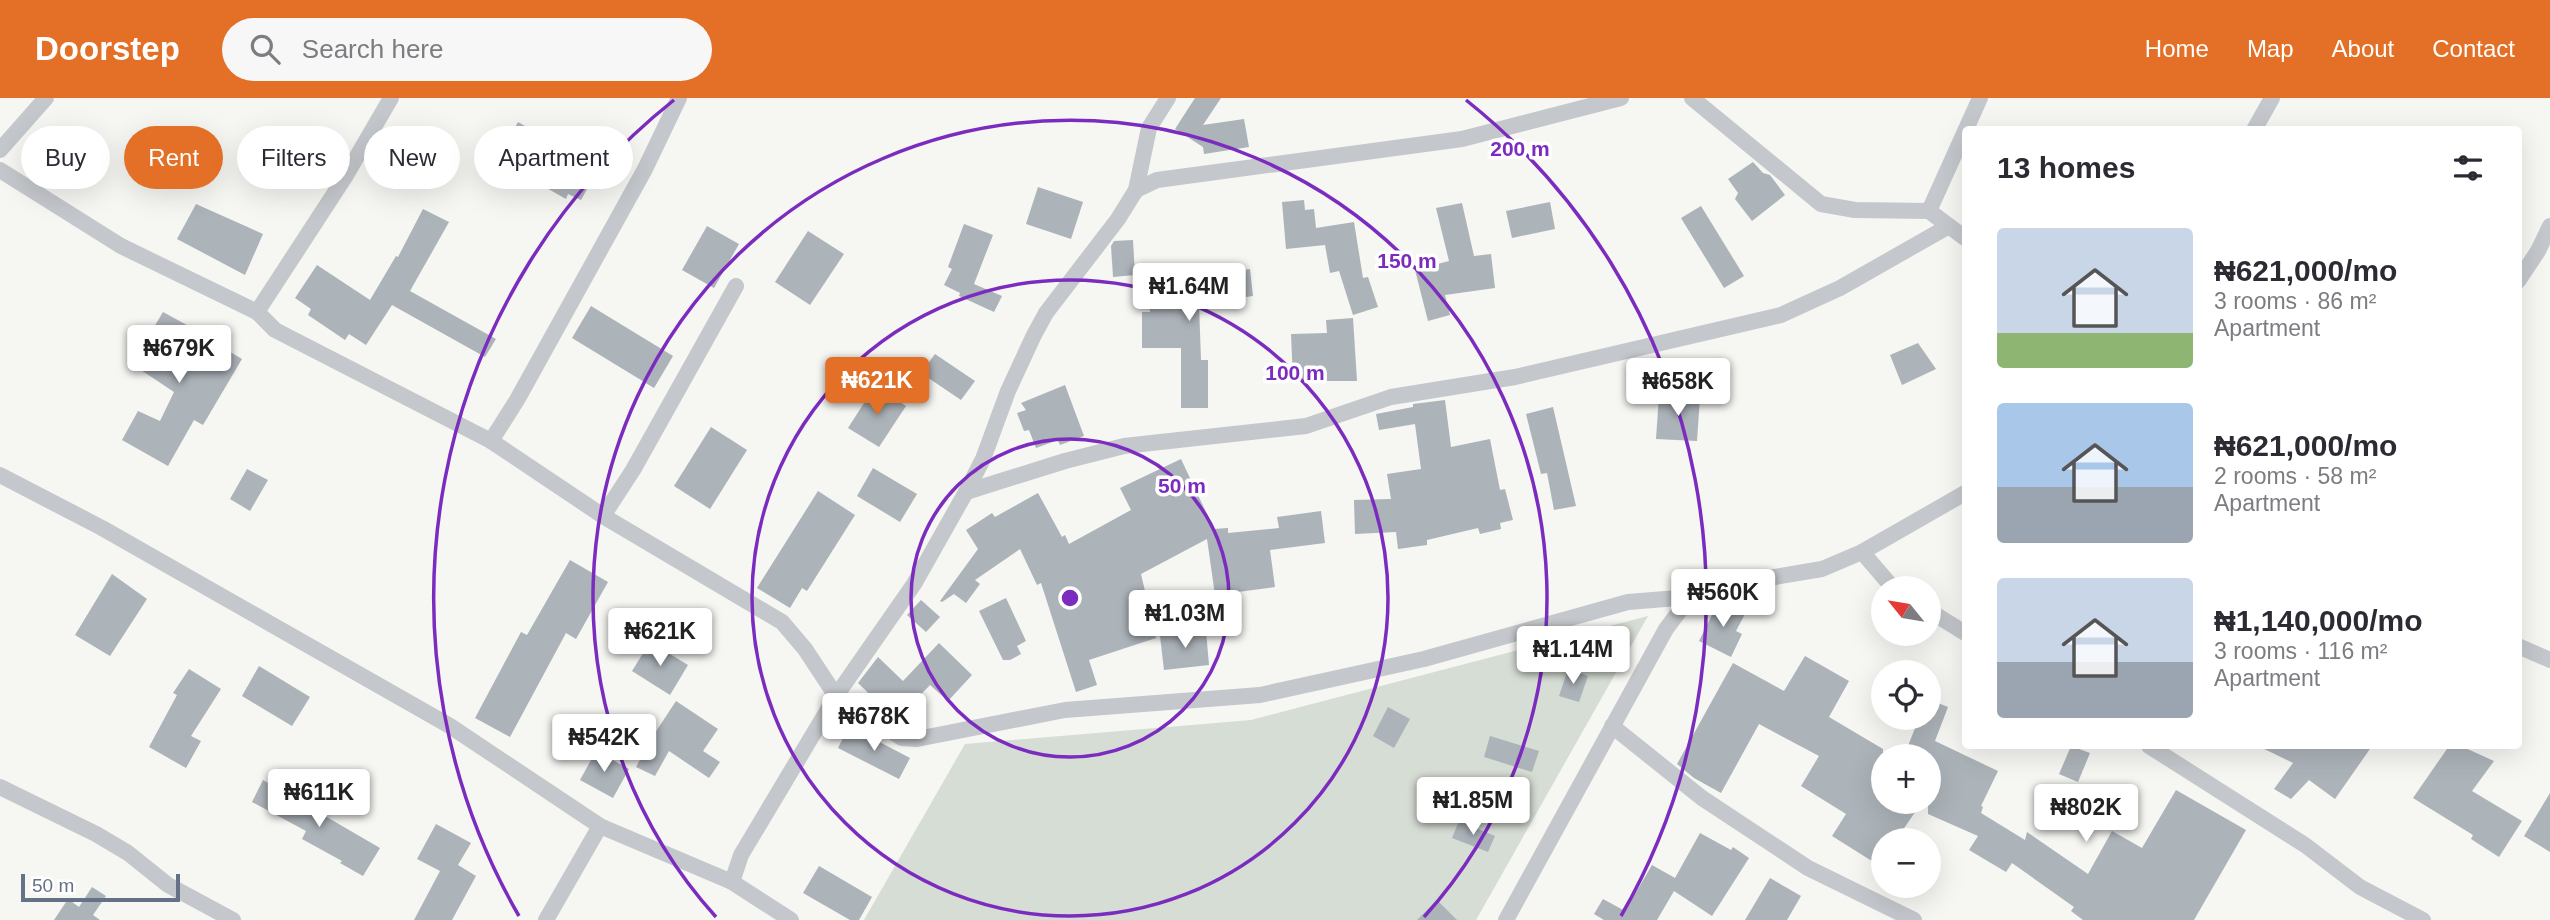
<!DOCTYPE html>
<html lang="en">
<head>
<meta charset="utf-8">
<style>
	:root { --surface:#fff; --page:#f7f7f7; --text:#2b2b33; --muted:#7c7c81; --accent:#e37026 }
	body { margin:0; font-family:Arial,sans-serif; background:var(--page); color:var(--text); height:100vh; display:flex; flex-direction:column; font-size:26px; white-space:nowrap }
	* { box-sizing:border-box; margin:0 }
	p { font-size:23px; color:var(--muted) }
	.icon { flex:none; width:38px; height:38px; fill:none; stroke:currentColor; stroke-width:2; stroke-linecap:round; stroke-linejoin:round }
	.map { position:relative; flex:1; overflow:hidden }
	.details { position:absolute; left:1962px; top:28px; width:560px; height:623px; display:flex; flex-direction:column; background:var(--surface); border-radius:7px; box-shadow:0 7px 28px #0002 }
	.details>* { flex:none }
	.guide { position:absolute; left:21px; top:28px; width:665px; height:63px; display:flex; gap:14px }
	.needle { width:46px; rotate:300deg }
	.buttons { position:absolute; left:1871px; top:478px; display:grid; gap:14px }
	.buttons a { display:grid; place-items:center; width:70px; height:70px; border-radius:50%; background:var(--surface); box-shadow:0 7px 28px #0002; font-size:35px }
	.scale { position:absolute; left:21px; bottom:18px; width:159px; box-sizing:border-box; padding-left:7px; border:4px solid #657184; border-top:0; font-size:19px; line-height:24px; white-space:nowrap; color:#657184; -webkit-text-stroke:5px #fff; paint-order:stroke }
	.price { position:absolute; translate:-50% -60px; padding:0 16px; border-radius:7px; background:#fff; color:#222; font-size:23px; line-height:46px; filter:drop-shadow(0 2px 4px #0008) }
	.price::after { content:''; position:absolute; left:50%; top:42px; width:21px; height:16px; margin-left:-10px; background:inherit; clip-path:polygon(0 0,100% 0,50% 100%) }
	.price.active { background:var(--accent); color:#fff }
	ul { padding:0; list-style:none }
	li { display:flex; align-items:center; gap:21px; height:175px; padding:0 35px }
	li span { display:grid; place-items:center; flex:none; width:196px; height:140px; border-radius:7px; color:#555 }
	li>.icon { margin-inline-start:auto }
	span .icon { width:84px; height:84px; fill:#fffc; stroke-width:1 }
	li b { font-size:30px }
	h2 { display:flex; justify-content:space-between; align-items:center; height:84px; padding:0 35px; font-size:30px }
	.pill { padding:0 24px; border-radius:32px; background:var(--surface); box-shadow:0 7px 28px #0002; font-size:24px; line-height:63px }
	.pill.active { background:var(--accent); color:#fff }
	header { display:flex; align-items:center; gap:42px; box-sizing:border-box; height:98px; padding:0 35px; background:var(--accent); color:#fff }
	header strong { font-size:33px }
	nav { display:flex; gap:38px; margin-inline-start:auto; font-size:24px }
	.search { width:490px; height:63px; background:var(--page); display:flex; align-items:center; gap:18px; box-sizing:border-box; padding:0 24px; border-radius:38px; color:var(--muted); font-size:26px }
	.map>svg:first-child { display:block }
	.green { fill:#d6ddd4 }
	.building { fill:#acb3b9 }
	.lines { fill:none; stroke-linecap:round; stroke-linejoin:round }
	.street { stroke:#c4c7cb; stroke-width:16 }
	.ring { fill:none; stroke:#7b2cbf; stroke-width:3.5 }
	.centre { fill:#7b2cbf; stroke:#fff; stroke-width:3.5 }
	.ring-label { font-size:21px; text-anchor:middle; font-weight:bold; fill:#7b2cbf; stroke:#fff; stroke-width:7; stroke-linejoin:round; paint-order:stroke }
</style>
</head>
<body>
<header>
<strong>Doorstep</strong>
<div class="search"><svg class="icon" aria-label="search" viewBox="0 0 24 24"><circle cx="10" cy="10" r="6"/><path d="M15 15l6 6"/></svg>Search here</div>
<nav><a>Home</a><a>Map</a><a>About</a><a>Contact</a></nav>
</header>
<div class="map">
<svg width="2550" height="822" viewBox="0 0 2550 822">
	<rect width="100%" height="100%" fill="#f6f6f3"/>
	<path class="green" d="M 1648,518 L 1476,822 L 864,822 L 965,646 L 1251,622 Z"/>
	<g class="building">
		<path d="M 1195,0 L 1221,0 L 1203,27 L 1244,21 L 1249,49 L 1204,56 L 1203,49 L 1175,31 Z"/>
		<path d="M 518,24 L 599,70 L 581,102 L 568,96 L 566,101 L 504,66 L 507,61 L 500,57 Z"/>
		<path d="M 1753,64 L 1763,75 L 1770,77 L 1785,97 L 1752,123 L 1735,101 L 1738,95 L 1728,81 Z"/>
		<path d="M 1038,89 L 1083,104 L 1071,141 L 1026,126 Z"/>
		<path d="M 1304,102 L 1305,112 L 1314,111 L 1316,130 L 1354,124 L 1363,180 L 1368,179 L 1378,209 L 1353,217 L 1339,173 L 1330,175 L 1325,147 L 1286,151 L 1282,104 Z"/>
		<path d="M 1550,104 L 1555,131 L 1512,140 L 1506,113 Z"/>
		<path d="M 1462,105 L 1474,158 L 1491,156 L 1495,190 L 1445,197 L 1450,217 L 1428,223 L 1415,172 L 1449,163 L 1436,110 Z"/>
		<path d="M 196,106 L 263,136 L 245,177 L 177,141 Z"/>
		<path d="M 1701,108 L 1744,178 L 1724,190 L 1681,120 Z"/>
		<path d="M 423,111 L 449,124 L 410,193 L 496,241 L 485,259 L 392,207 L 366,247 L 349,236 L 345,242 L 308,217 L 311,211 L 295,200 L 317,167 L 370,202 L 396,158 L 398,159 Z"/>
		<path d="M 964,126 L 993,137 L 974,186 L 1002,198 L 994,214 L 959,198 L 960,195 L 944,187 L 952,171 L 948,169 Z"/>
		<path d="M 707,128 L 739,146 L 714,190 L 682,172 Z"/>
		<path d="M 808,133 L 844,156 L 810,207 L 775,184 Z"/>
		<path d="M 1133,142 L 1135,177 L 1113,179 L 1111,148 L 1114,143 Z"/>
		<path d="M 1250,171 L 1253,198 L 1199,206 L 1201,262 L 1208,262 L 1208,310 L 1181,310 L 1181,250 L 1142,250 L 1142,214 L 1150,214 L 1146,184 Z"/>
		<path d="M 591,208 L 673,258 L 654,290 L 572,240 Z"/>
		<path d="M 163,214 L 196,232 L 195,233 L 242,261 L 203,327 L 194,322 L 168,368 L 122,342 L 138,313 L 160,323 L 174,294 L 132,266 Z"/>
		<path d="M 1353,220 L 1357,283 L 1293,283 L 1291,236 L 1327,235 L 1326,222 Z"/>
		<path d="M 1918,245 L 1936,271 L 1902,287 L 1890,257 Z"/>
		<path d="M 935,256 L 975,283 L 961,302 L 921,275 Z"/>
		<path d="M 1065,287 L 1084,338 L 1060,347 L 1058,342 L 1036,350 L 1029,332 L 1024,333 L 1017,315 L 1026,312 L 1021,305 Z"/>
		<path d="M 875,288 L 906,308 L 879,349 L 848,330 Z"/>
		<path d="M 1659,297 L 1700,299 L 1697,343 L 1656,341 Z"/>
		<path d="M 1445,302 L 1451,349 L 1490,341 L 1500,392 L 1505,391 L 1513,422 L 1500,425 L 1501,431 L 1480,436 L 1478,430 L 1427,442 L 1427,447 L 1398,451 L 1396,434 L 1355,436 L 1354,402 L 1391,401 L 1387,376 L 1421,371 L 1415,326 L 1379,332 L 1376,316 L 1413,309 L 1413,306 Z"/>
		<path d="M 1553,309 L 1576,408 L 1554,412 L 1547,375 L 1541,376 L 1526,316 Z"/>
		<path d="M 711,329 L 747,352 L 710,411 L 674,388 Z"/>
		<path d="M 1181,361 L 1214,431 L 1228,430 L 1228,435 L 1279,430 L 1277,419 L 1321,413 L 1325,445 L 1270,452 L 1275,489 L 1215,497 L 1207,441 L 1141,476 L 1156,540 L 1089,562 L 1097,587 L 1076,594 L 1041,485 L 1037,487 L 1020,451 L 975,482 L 980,486 L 966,505 L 954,496 L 942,504 L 940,503 L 978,451 L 966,432 L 992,415 L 995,419 L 1038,395 L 1062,439 L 1065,437 L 1069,446 L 1131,412 L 1120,390 Z"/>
		<path d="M 873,370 L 917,396 L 900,424 L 857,398 Z"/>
		<path d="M 247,371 L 268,382 L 250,413 L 230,401 Z"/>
		<path d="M 818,393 L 855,417 L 807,493 L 802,490 L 790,510 L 757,490 Z"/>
		<path d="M 570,462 L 608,484 L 576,541 L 566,535 L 510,639 L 475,620 L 521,534 L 527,537 Z"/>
		<path d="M 112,476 L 147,501 L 110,558 L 75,537 Z"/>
		<path d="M 1006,500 L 1026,543 L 1017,548 L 1021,556 L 1010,562 L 1003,562 L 979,513 Z"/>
		<path d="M 921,502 L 940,519 L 926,534 L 907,517 Z"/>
		<path d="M 1719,503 L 1745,516 L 1736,533 L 1742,536 L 1731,559 L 1699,543 Z"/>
		<path d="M 1206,533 L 1209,567 L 1164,572 L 1160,538 Z"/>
		<path d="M 650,544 L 688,567 L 670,597 L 632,573 Z"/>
		<path d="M 939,545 L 972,577 L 948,603 L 930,587 L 896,622 L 858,585 L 878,559 L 903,583 Z"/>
		<path d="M 1805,558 L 1849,583 L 1829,619 L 1883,651 L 1883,704 L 1922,704 L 1896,742 L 1883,742 L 1883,770 L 1832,738 L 1846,716 L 1801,688 L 1819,658 L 1759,626 L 1721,695 L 1694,680 L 1677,666 L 1733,565 L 1784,593 Z"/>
		<path d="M 259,568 L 310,599 L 292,628 L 242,598 Z"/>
		<path d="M 189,571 L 221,591 L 191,638 L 201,643 L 186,670 L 149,649 L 177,597 L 173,595 Z"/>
		<path d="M 1568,571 L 1588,578 L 1579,604 L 1559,598 Z"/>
		<path d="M 1928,601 L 1948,609 L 1935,643 L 1998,673 L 1981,708 L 1983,709 L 1981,715 L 2025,742 L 2027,734 L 2088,776 L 2112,733 L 2142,750 L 2176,692 L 2246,732 L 2194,822 L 2083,822 L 2071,813 L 2074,809 L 2012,765 L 2006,774 L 1969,752 L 1978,738 L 1928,716 L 1928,658 L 1904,658 L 1919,620 L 1928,620 Z"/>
		<path d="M 676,603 L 718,631 L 703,653 L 720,664 L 709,680 L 669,653 L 655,678 L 636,669 L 655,635 Z"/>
		<path d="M 1388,609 L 1410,621 L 1394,650 L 1373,638 Z"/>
		<path d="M 849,628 L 910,660 L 899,681 L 838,650 Z"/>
		<path d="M 1490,638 L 1539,653 L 1532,674 L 1484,659 Z"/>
		<path d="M 2071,648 L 2090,655 L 2078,684 L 2059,676 Z"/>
		<path d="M 2258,648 L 2372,648 L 2335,701 L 2309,682 L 2291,701 L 2274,691 L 2293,665 Z"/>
		<path d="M 2449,648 L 2461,648 L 2494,663 L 2472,693 L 2522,723 L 2499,759 L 2471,741 L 2473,737 L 2413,700 Z"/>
		<path d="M 596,653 L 629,671 L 613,700 L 580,682 Z"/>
		<path d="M 263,682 L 380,750 L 363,778 L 340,765 L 342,763 L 302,741 L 306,733 L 252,704 Z"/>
		<path d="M 1485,683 L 1515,706 L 1505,720 L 1474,697 Z"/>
		<path d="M 2550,695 L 2550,754 L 2524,738 Z"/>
		<path d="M 1459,723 L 1495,738 L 1488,754 L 1452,740 Z"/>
		<path d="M 436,726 L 471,745 L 458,767 L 476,778 L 452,822 L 414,822 L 440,773 L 417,761 Z"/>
		<path d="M 1700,735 L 1731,752 L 1733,749 L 1749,760 L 1712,818 L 1674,793 L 1657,822 L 1604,822 L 1594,816 L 1603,801 L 1625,813 L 1652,767 L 1675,780 Z"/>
		<path d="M 819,768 L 872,799 L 859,822 L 850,822 L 803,795 Z"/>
		<path d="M 1770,780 L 1801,798 L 1787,822 L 1745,822 Z"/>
		<path d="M 92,789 L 106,798 L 93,817 L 100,822 L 54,822 L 68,801 L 79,809 Z"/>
		<path d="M 1437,802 L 1457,822 L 1417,822 Z"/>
	</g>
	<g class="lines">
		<g class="street">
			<path d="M 391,0 L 345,79 L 257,214 L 275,232 L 491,343"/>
			<path d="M 1692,0 L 1821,106 L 1855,112 L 1929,113"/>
			<path d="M 2254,32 L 2272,0"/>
			<path d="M 0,52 L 46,0"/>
			<path d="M 0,72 L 121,148 L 257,214"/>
			<path d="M 1136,92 L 1157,82 L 1462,41 L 1621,0"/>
			<path d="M 1965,140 L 1929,113 L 1980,0"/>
			<path d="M 2518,183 L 2538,153 L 2550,128"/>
			<path d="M 736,188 L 633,372 L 603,418 L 782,524 L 805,551 L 836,598 L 902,640 L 917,641 L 1065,612 L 1260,597 L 1424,561 L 1628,504 L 1690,499 L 1721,488 L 1822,471 L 1862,454 L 1965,395"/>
			<path d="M 0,377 L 102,430 L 450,628 L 600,728 L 732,784"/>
			<path d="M 966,394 L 1065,363 L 1124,348 L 1306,328 L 1391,299 L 1515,279 L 1781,217 L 1840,190 L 1949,128"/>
			<path d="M 603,418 L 491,343 L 517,302 L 645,71 L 679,0"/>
			<path d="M 1862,454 L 1893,490"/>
			<path d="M 1928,512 L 1965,535"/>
			<path d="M 2518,548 L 2550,562"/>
			<path d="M 1612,628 L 1702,700 L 1808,770 L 1914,822"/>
			<path d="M 2149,648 L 2305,747 L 2360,789 L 2423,822"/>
			<path d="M 0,689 L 96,736 L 128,755 L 168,787 L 233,822"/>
			<path d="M 546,822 L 600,728"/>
			<path d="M 791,822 L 732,784 L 741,757 L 836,598 L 914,486 L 966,394 L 983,361 L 1008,293 L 1034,237 L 1046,215 L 1118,121 L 1136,92 L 1149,30 L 1168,0"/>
			<path d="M 1506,822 L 1666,531 L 1690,499"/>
		</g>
	</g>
	<g class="ring">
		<circle cx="1070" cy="500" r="159"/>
		<circle cx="1070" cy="500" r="318"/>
		<path d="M716 819A477 477 0 1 1 1424 819"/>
		<path d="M519 818A636 636 0 0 1 674 2M1466 2A636 636 0 0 1 1621 818"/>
	</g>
	<circle cx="1070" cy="500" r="10" class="centre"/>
	<g class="ring-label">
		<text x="1520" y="58">200 m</text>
		<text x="1407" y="170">150 m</text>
		<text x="1295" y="282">100 m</text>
		<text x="1182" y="395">50 m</text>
	</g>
</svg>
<div class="buttons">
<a><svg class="needle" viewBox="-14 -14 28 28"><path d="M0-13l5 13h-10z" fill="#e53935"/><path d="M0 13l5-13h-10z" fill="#7c7c81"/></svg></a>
<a><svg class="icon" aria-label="locate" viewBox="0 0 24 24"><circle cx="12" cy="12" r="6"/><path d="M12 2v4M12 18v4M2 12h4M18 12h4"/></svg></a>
<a>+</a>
<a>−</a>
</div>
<div class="scale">50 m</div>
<b class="price" style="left:1189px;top:225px">₦1.64M</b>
<b class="price" style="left:179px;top:287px">₦679K</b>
<b class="price active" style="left:877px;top:319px">₦621K</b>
<b class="price" style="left:1678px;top:320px">₦658K</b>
<b class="price" style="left:1723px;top:531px">₦560K</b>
<b class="price" style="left:1185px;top:552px">₦1.03M</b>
<b class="price" style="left:660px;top:570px">₦621K</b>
<b class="price" style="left:1573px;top:588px">₦1.14M</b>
<b class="price" style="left:874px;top:655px">₦678K</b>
<b class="price" style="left:604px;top:676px">₦542K</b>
<b class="price" style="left:319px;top:731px">₦611K</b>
<b class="price" style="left:1473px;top:739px">₦1.85M</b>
<b class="price" style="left:2086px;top:746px">₦802K</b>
<div class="guide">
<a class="pill">Buy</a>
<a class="pill active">Rent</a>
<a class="pill">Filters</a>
<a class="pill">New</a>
<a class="pill">Apartment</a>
</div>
<section class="details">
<h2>13 homes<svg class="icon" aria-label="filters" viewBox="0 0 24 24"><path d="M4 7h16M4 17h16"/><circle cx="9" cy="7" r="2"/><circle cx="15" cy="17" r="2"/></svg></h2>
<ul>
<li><span style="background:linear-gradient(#c9d6e8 75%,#8fb573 0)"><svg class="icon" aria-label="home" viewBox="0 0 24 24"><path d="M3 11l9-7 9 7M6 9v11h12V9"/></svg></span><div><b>₦621,000/mo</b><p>3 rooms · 86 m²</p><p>Apartment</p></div></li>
<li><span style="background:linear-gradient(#a9c7e8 60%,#9aa5b1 0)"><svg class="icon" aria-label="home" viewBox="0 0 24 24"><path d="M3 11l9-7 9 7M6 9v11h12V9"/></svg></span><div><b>₦621,000/mo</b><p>2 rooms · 58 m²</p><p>Apartment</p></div></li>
<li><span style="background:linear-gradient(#c9d6e8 60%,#9aa5b1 0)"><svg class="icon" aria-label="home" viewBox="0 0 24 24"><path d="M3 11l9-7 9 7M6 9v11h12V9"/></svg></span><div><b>₦1,140,000/mo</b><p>3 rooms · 116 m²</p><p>Apartment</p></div></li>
</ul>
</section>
</div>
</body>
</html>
